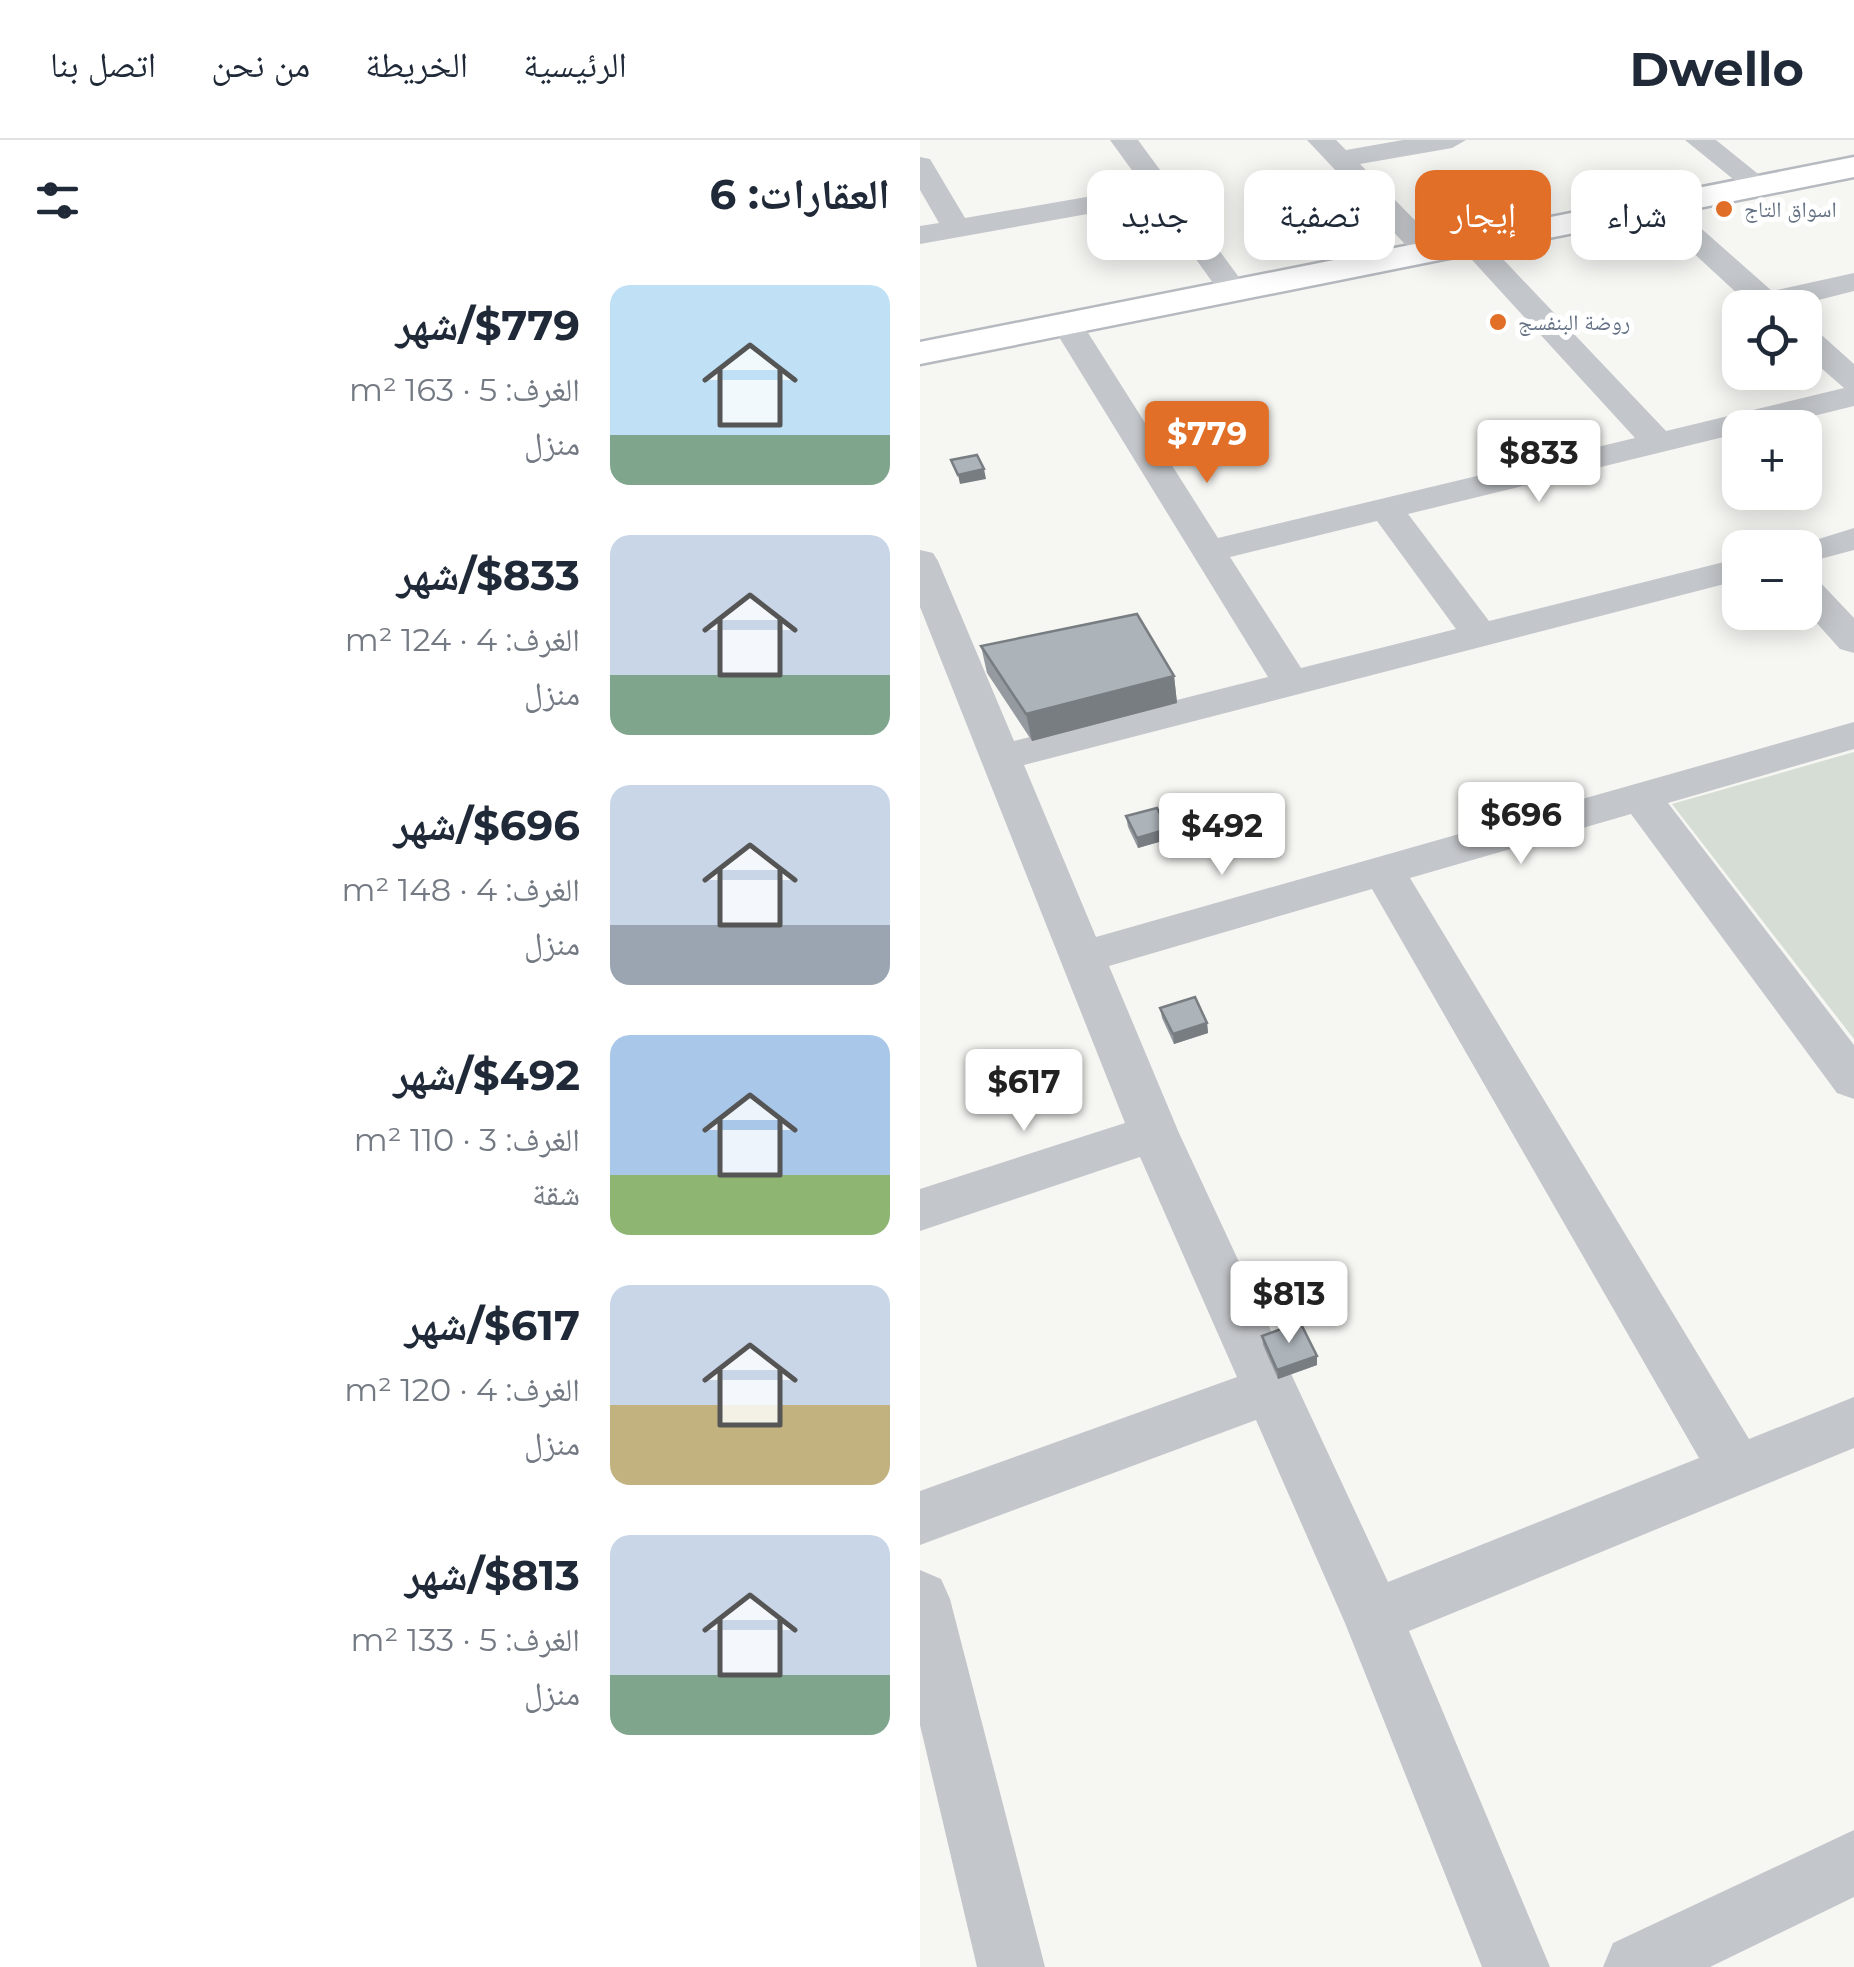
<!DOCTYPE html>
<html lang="ar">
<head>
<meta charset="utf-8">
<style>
	:root { --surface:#fff; --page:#f6f6f7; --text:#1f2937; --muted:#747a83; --line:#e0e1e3; --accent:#e26f27 }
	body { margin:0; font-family:Montserrat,"Noto Naskh Arabic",sans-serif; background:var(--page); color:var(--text); direction:rtl; height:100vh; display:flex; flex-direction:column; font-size:38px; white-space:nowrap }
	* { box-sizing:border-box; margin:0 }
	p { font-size:32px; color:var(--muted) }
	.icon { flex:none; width:55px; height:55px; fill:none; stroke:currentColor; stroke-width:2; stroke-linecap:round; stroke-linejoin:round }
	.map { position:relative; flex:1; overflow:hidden; direction:ltr }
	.panel { display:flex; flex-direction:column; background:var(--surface); width:920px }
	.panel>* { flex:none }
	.banner { position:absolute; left:30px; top:30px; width:752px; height:90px; direction:rtl; display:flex; gap:20px }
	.controls { position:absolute; left:802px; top:150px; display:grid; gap:20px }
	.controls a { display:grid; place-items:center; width:100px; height:100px; border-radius:20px; background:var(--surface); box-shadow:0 5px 25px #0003; font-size:50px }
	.price { position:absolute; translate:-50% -85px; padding:0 22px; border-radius:10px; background:#fff; color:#222; font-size:32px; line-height:65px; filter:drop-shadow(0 2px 5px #0008) }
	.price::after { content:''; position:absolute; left:50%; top:60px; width:30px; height:22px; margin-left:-15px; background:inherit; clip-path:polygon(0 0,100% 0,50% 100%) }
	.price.on { background:var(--accent); color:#fff }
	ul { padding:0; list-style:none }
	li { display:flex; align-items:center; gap:30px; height:250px; padding:0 30px }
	li span { display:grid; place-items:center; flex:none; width:280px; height:200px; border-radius:20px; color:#555 }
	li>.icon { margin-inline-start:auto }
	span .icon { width:120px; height:120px; fill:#fffc; stroke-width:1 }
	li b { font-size:42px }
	h2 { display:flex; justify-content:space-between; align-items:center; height:120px; padding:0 30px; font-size:42px }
	.chip { padding:0 35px; border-radius:20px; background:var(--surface); box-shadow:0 5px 25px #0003; font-size:35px; line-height:90px }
	.chip.on { background:var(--accent); color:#fff }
	header { display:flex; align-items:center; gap:60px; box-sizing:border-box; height:140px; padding:0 50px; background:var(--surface); border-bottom:2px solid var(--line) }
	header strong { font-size:48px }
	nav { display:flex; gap:55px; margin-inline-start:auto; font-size:35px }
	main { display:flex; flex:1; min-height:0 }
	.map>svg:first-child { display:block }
	.green { fill:#d6ddd4 }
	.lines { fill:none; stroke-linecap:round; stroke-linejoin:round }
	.secondary-casing { stroke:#b6b9bf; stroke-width:5 }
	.street { fill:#c3c6ca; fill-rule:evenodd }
	.secondary { fill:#fff; fill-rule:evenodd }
	.wall { fill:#949a9f }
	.shaded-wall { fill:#787d82 }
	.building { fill:#acb3b9; stroke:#787d82; stroke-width:2.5 }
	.poi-dot { fill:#e26f27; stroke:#fff; stroke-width:4 }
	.labels { text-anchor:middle; stroke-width:10; stroke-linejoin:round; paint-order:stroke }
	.far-poi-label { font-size:22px; fill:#657284; stroke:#fff; text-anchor:start }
</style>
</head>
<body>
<header>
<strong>Dwello</strong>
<nav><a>الرئيسية</a><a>الخريطة</a><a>من نحن</a><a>اتصل بنا</a></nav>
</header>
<main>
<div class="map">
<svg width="934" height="1827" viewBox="0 0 934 1827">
	<rect width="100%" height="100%" fill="#f6f6f3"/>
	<path class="green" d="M 934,612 L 934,899 L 752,664 Z"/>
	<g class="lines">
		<defs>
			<path id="secondary" d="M 934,17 L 934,37 L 0,224 L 0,202 Z"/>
		</defs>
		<use href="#secondary" class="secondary-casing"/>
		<g class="street">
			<path d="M 190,0 L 218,0 L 329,151 L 325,157 L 303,157 L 235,62 L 0,104 L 0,86 L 19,83 L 0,50 L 0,17 L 10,19 L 45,78 L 224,47 Z"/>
			<path d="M 387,0 L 416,0 L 426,10 L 483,0 L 546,0 L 532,8 L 440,24 L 520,106 L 524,112 L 520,118 L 498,118 Z"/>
			<path d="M 765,0 L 796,0 L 853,46 L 849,52 L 829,52 Z"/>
			<path d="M 739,57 L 749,60 L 852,151 L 934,133 L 934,151 L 867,168 L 833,168 L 729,72 L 725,66 L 729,60 Z"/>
			<path d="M 552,94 L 562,97 L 746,291 L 924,248 L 885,214 L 885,188 L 896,190 L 934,224 L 934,266 L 845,288 L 820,288 L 820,293 L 488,374 L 569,481 L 820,418 L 820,440 L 104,625 L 176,797 L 934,582 L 934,609 L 748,663 L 934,905 L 934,959 L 917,953 L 711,674 L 490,738 L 829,1299 L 934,1257 L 934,1308 L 489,1491 L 630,1827 L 562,1827 L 425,1483 L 336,1280 L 0,1405 L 0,1351 L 317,1237 L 220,1017 L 0,1091 L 0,1049 L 205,983 L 0,467 L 0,410 L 13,413 L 18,421 L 94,601 L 348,537 L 131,184 L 136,177 L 158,177 L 298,398 L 715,298 L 542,109 L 537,103 L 542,97 ZM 457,381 L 536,489 L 381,528 L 310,417 ZM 452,749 L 779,1318 L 468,1442 L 259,993 L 189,826 Z"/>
			<path d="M 934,388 L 934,410 L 885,423 L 885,408 L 870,408 Z"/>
			<path d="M 885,437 L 898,440 L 934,478 L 934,513 L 920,509 L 885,470 Z"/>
			<path d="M 0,1430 L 21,1439 L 30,1459 L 125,1827 L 57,1827 L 0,1585 Z"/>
			<path d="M 934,1690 L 934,1757 L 790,1827 L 683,1827 L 693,1803 Z"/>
		</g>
		<use href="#secondary" class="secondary"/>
	</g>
	<g class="wall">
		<path d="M 61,506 L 254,536 L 257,563 L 112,601 L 67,533 Z"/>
		<path d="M 206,676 L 249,699 L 218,708 L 208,687 Z"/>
		<path d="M 240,868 L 287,883 L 288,893 L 254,904 L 242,878 Z"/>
		<path d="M 342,1196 L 397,1225 L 358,1239 L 343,1205 Z"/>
	</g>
	<g class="shaded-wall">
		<path d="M 64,329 L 66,339 L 40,344 L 38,335 Z"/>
		<path d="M 254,536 L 257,563 L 112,601 L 106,574 Z"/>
		<path d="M 248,689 L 249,699 L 218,708 L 217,698 Z"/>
		<path d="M 287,883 L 288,893 L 254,904 L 253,894 Z"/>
		<path d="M 397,1216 L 397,1225 L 358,1239 L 357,1230 Z"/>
	</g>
	<g class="building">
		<path d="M 57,315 L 64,329 L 38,335 L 31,320 Z"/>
		<path d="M 217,474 L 254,536 L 106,574 L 61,506 Z"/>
		<path d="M 237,668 L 248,689 L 217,698 L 206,676 Z"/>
		<path d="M 275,857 L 287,883 L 253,894 L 240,868 Z"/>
		<path d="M 380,1182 L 397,1216 L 357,1230 L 342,1196 Z"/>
	</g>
	<g class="poi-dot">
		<circle cx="804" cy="69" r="10"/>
		<circle cx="578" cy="182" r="10"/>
	</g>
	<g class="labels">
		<g class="far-poi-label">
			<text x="824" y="77">اسواق التاج</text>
			<text x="598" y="190">روضة البنفسج</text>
		</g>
	</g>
</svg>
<div class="controls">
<a><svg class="icon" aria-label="locate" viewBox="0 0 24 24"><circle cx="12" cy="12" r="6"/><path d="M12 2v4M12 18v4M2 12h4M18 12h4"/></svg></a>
<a>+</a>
<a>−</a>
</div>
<b class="price on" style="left:287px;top:346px">$779</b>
<b class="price" style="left:619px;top:365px">$833</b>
<b class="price" style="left:601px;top:727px">$696</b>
<b class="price" style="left:302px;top:738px">$492</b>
<b class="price" style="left:104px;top:994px">$617</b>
<b class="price" style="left:369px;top:1206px">$813</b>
<div class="banner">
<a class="chip">شراء</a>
<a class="chip on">إيجار</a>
<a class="chip">تصفية</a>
<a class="chip">جديد</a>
</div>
</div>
<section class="panel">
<h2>العقارات: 6<svg class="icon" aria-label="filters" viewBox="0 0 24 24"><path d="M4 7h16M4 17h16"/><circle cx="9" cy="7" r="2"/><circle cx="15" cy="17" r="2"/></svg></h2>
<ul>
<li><span style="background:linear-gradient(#bfe0f5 75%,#7fa58c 0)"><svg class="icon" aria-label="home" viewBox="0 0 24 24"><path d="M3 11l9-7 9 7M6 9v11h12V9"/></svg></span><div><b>$779/شهر</b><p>الغرف: 5 · 163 m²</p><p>منزل</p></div></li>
<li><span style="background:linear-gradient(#c9d6e8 70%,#7fa58c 0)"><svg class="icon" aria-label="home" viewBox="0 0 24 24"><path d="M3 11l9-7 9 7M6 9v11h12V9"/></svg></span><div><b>$833/شهر</b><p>الغرف: 4 · 124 m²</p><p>منزل</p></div></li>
<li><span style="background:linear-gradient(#c9d6e8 70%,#9aa5b1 0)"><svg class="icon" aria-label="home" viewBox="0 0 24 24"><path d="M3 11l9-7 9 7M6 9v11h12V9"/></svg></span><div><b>$696/شهر</b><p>الغرف: 4 · 148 m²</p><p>منزل</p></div></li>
<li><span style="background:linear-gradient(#a9c7e8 70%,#8fb573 0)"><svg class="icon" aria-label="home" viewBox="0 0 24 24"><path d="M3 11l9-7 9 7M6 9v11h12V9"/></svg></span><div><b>$492/شهر</b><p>الغرف: 3 · 110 m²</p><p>شقة</p></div></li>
<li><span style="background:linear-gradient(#c9d6e8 60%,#c2b280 0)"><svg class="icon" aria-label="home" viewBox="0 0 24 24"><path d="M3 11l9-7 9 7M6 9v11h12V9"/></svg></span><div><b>$617/شهر</b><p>الغرف: 4 · 120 m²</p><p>منزل</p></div></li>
<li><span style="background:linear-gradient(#c9d6e8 70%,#7fa58c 0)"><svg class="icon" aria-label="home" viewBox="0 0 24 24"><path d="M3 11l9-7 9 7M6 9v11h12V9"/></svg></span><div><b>$813/شهر</b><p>الغرف: 5 · 133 m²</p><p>منزل</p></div></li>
</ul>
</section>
</main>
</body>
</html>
